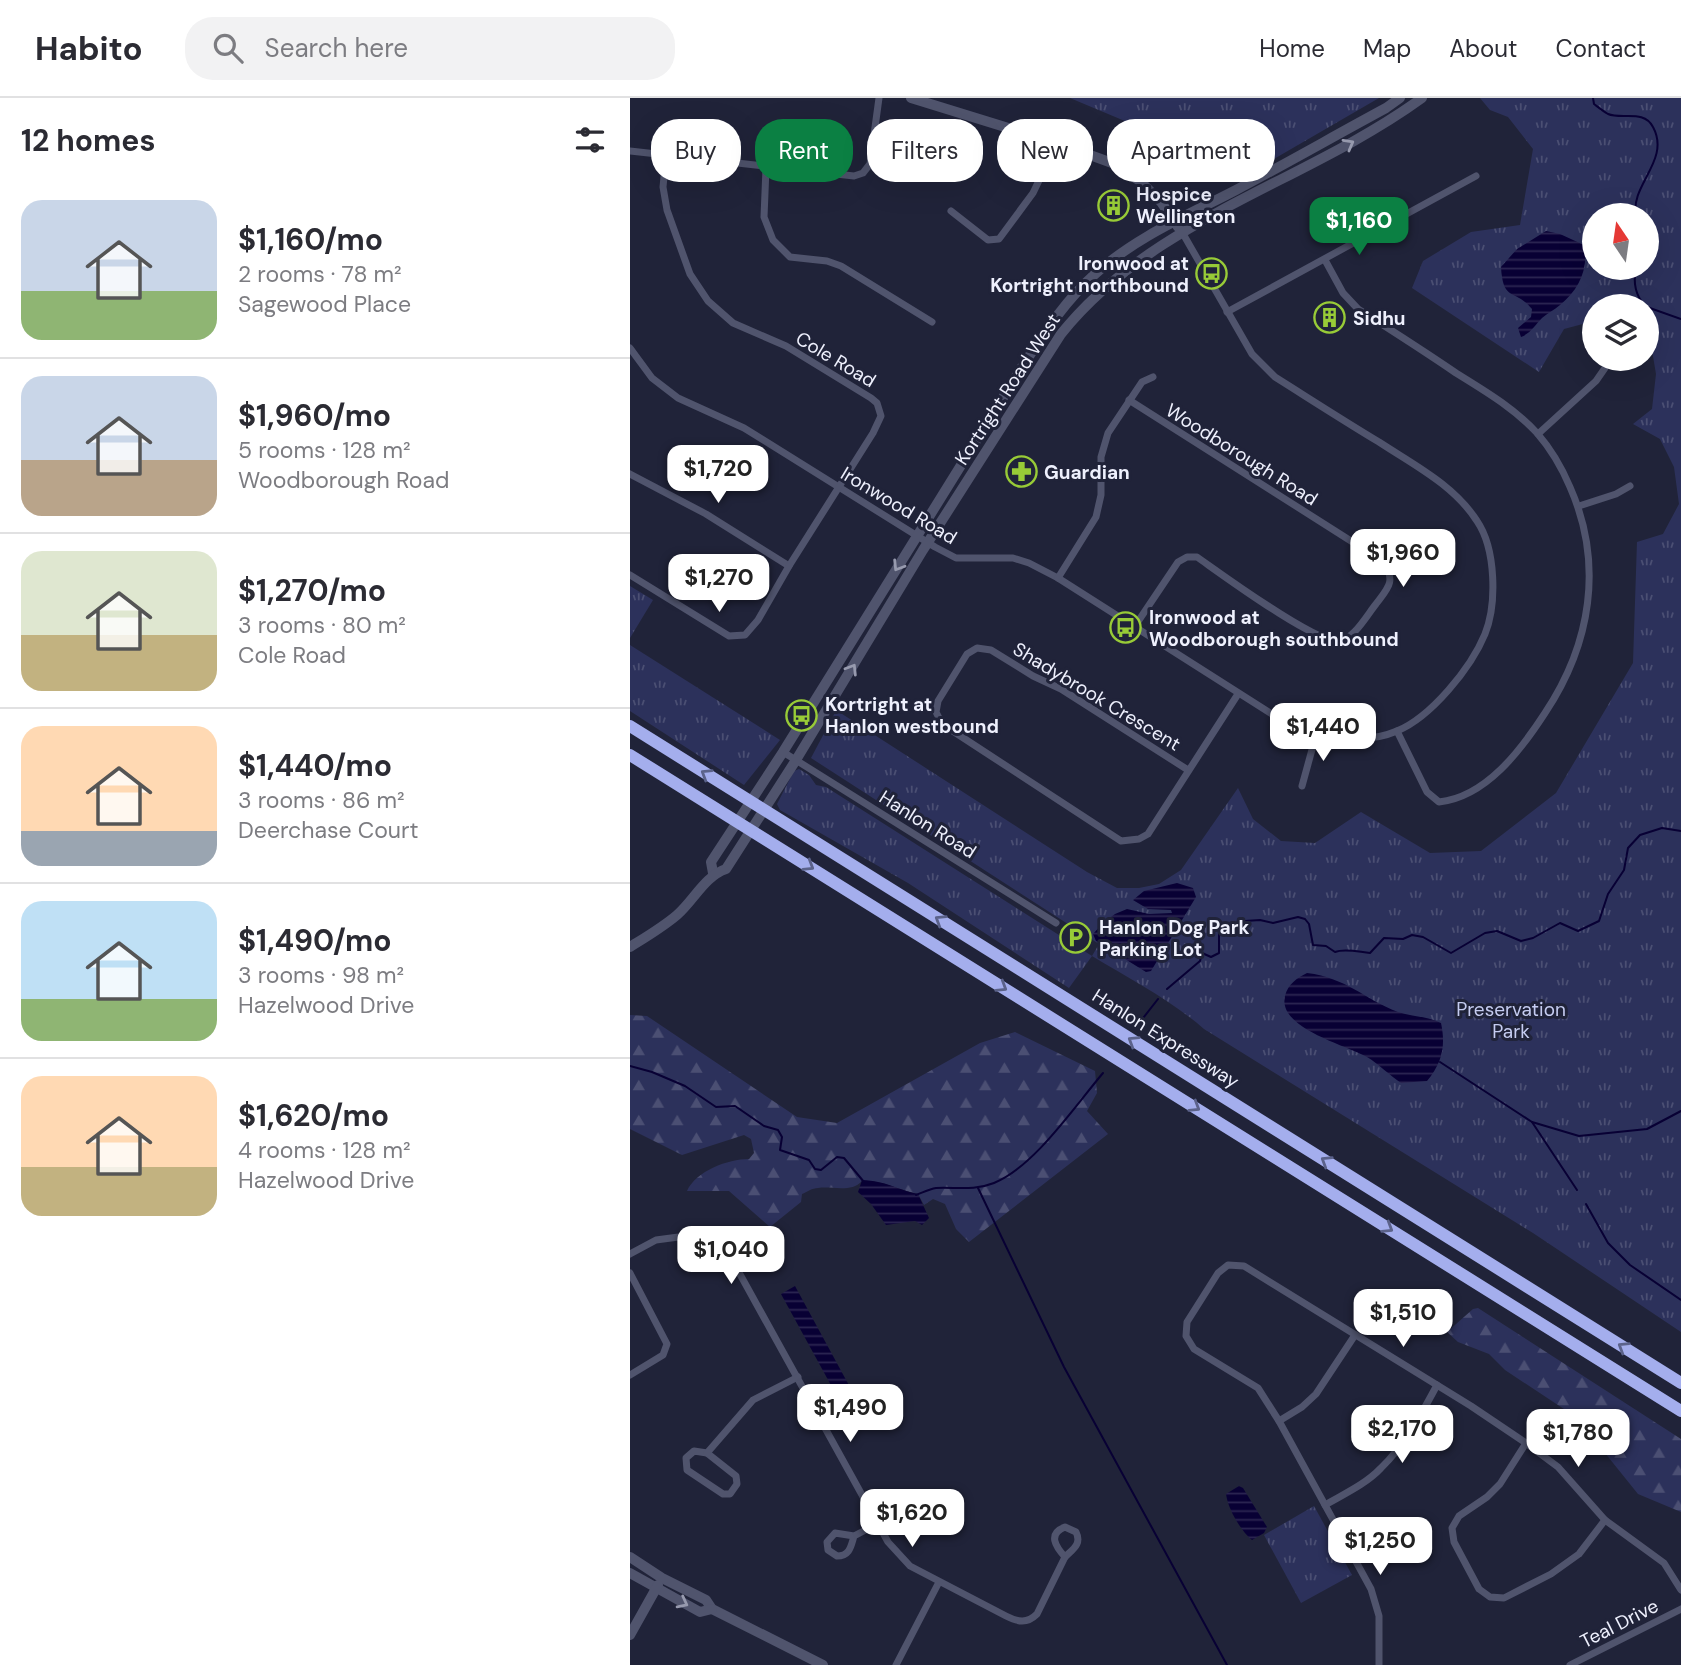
<!DOCTYPE html>
<html lang="en">
<head>
<meta charset="utf-8">
<style>
	:root { --surface:#fff; --page:#f2f2f3; --text:#2b2b33; --muted:#7c7c81; --line:#e1e1e2; --accent:#0b8043 }
	body { margin:0; font-family:"DM Sans",sans-serif; background:var(--page); color:var(--text); height:100vh; display:flex; flex-direction:column; font-size:26px; white-space:nowrap }
	* { box-sizing:border-box; margin:0 }
	p { font-size:23px; color:var(--muted) }
	.icon { flex:none; width:38px; height:38px; fill:none; stroke:currentColor; stroke-width:2; stroke-linecap:round; stroke-linejoin:round }
	.map { position:relative; flex:1; overflow:hidden }
	.sheet { display:flex; flex-direction:column; background:var(--surface); width:630px }
	.sheet>* { flex:none }
	.banner { position:absolute; left:21px; top:21px; width:665px; height:63px; display:flex; gap:14px }
	.needle { width:46px; rotate:347deg }
	.tools { position:absolute; left:952px; top:105px; display:grid; gap:14px }
	.tools a { display:grid; place-items:center; width:77px; height:77px; border-radius:50%; background:var(--surface); box-shadow:0 7px 28px #0002; font-size:35px }
	.price { position:absolute; translate:-50% -60px; padding:0 16px; border-radius:14px; background:#fff; color:#222; font-size:23px; line-height:46px; filter:drop-shadow(0 2px 4px #0008) }
	.price::after { content:''; position:absolute; left:50%; top:42px; width:21px; height:16px; margin-left:-10px; background:inherit; clip-path:polygon(0 0,100% 0,50% 100%) }
	.price.active { background:var(--accent); color:#fff }
	ul { padding:0; list-style:none }
	li { display:flex; align-items:center; gap:21px; height:175px; padding:0 21px }
	li+li { border-top:2px solid var(--line) }
	li span { display:grid; place-items:center; flex:none; width:196px; height:140px; border-radius:21px; color:#555 }
	li>.icon { margin-inline-start:auto }
	span .icon { width:84px; height:84px; fill:#fffc; stroke-width:1 }
	li b { font-size:30px }
	h2 { display:flex; justify-content:space-between; align-items:center; height:84px; padding:0 21px; font-size:30px }
	.chip { padding:0 24px; border-radius:28px; background:var(--surface); box-shadow:0 7px 28px #0002; font-size:24px; line-height:63px }
	.chip.active { background:var(--accent); color:#fff }
	header { display:flex; align-items:center; gap:42px; box-sizing:border-box; height:98px; padding:0 35px; background:var(--surface); border-bottom:2px solid var(--line) }
	header strong { font-size:33px }
	nav { display:flex; gap:38px; margin-inline-start:auto; font-size:24px }
	.search { width:490px; height:63px; background:var(--page); display:flex; align-items:center; gap:18px; box-sizing:border-box; padding:0 24px; border-radius:28px; color:var(--muted); font-size:26px }
	main { display:flex; flex:1; min-height:0 }
	.map>svg:first-child { display:block }
	.forest { fill:url(#forest-firs) }
	.park { fill:url(#park-tufts); fill-rule:evenodd }
	.water { fill:url(#water-rules) }
	.lines { fill:none; stroke-linecap:round; stroke-linejoin:round }
	.stream { stroke:#080034; stroke-width:2 }
	.street { stroke:#50546d; stroke-width:7 }
	.secondary { stroke:#50546d; stroke-width:10 }
	.highway { stroke:#a4aeed; stroke-width:12 }
	.oneway { stroke:#979aae }
	.oneway2 { stroke:#5b628a }
	.labels { text-anchor:middle; stroke-width:6; stroke-linejoin:round; paint-order:stroke }
	.poi-label { font-size:19px; font-weight:bold; fill:#eef0fd; stroke:#202339; text-anchor:start }
	.street-label { font-size:19px; fill:#eef0fd; stroke:#202339 }
	.park-label { font-size:19px; fill:#c5ccf1; stroke:#202339 }
</style>
</head>
<body>
<header>
<strong>Habito</strong>
<div class="search"><svg class="icon" aria-label="search" viewBox="0 0 24 24"><circle cx="10" cy="10" r="6"/><path d="M15 15l6 6"/></svg>Search here</div>
<nav><a>Home</a><a>Map</a><a>About</a><a>Contact</a></nav>
</header>
<main>
<section class="sheet">
<h2>12 homes<svg class="icon" aria-label="filters" viewBox="0 0 24 24"><path d="M4 7h16M4 17h16"/><circle cx="9" cy="7" r="2"/><circle cx="15" cy="17" r="2"/></svg></h2>
<ul>
<li><span style="background:linear-gradient(#c9d6e8 65%,#8fb573 0)"><svg class="icon" aria-label="home" viewBox="0 0 24 24"><path d="M3 11l9-7 9 7M6 9v11h12V9"/></svg></span><div><b>$1,160/mo</b><p>2 rooms · 78 m²</p><p>Sagewood Place</p></div></li>
<li><span style="background:linear-gradient(#c9d6e8 60%,#b9a48a 0)"><svg class="icon" aria-label="home" viewBox="0 0 24 24"><path d="M3 11l9-7 9 7M6 9v11h12V9"/></svg></span><div><b>$1,960/mo</b><p>5 rooms · 128 m²</p><p>Woodborough Road</p></div></li>
<li><span style="background:linear-gradient(#dfe7d0 60%,#c2b280 0)"><svg class="icon" aria-label="home" viewBox="0 0 24 24"><path d="M3 11l9-7 9 7M6 9v11h12V9"/></svg></span><div><b>$1,270/mo</b><p>3 rooms · 80 m²</p><p>Cole Road</p></div></li>
<li><span style="background:linear-gradient(#ffd9b3 75%,#9aa5b1 0)"><svg class="icon" aria-label="home" viewBox="0 0 24 24"><path d="M3 11l9-7 9 7M6 9v11h12V9"/></svg></span><div><b>$1,440/mo</b><p>3 rooms · 86 m²</p><p>Deerchase Court</p></div></li>
<li><span style="background:linear-gradient(#bfe0f5 70%,#8fb573 0)"><svg class="icon" aria-label="home" viewBox="0 0 24 24"><path d="M3 11l9-7 9 7M6 9v11h12V9"/></svg></span><div><b>$1,490/mo</b><p>3 rooms · 98 m²</p><p>Hazelwood Drive</p></div></li>
<li><span style="background:linear-gradient(#ffd9b3 65%,#c2b280 0)"><svg class="icon" aria-label="home" viewBox="0 0 24 24"><path d="M3 11l9-7 9 7M6 9v11h12V9"/></svg></span><div><b>$1,620/mo</b><p>4 rooms · 128 m²</p><p>Hazelwood Drive</p></div></li>
</ul>
</section>
<div class="map">
<svg width="1051" height="1567" viewBox="0 0 1051 1567">
	<defs>
		<pattern id="forest-firs" width="22" height="20" patternUnits="userSpaceOnUse" patternTransform="scale(1.75)"><rect width="22" height="20" fill="#2c315b"/><path d="M5 1l3.5 6h-7zM16 11l3.5 6h-7z" fill="#4b4f73"/></pattern>
		<pattern id="park-tufts" width="24" height="20" patternUnits="userSpaceOnUse" patternTransform="scale(1.75)"><rect width="24" height="20" fill="#2c315b"/><path d="M3 7l-1-3M5 7V3M7 7l1-3M15 17l-1-3M17 17v-4M19 17l1-3" fill="none" stroke="#4b4f73"/></pattern>
		<pattern id="water-rules" width="6" height="5" patternUnits="userSpaceOnUse" patternTransform="scale(1.75)"><rect width="6" height="5" fill="#080034"/><path d="M0 2.5h6" fill="none" stroke="#2c2652"/></pattern>
	</defs>
	<rect width="100%" height="100%" fill="#202339"/>
	<g class="forest">
		<path d="M 0,917 L 17,918 L 167,1019 L 207,1025 L 350,945 L 385,934 L 465,973 L 467,995 L 457,1013 L 478,1036 L 339,1144 L 326,1131 L 315,1106 L 303,1101 L 294,1107 L 288,1096 C 265,1091 257,1083 232,1083 C 221,1095 203,1088 188,1090 C 182,1090 177,1094 172,1096 L 171,1104 L 140,1129 L 99,1093 L 57,1093 C 66,1073 98,1061 119,1061 L 124,1055 L 121,1041 L 114,1037 L 52,1057 L 0,1031 Z"/>
		<path d="M 848,1210 L 1051,1341 L 1051,1414 L 1008,1396 L 946,1319 L 875,1272 L 859,1256 L 828,1244 L 817,1234 L 843,1211 Z"/>
	</g>
	<g class="park">
		<path d="M 440,0 L 749,0 L 630,69 L 608,37 L 560,65 L 502,26 Z"/>
		<path d="M 850,0 L 1051,0 L 1051,1234 L 903,1135 L 574,931 C 541,902 500,881 462,858 L 439,890 L 278,785 L 150,712 L 147,706 L 164,673 L 169,671 L 179,677 L 186,687 L 196,689 L 462,858 L 469,846 L 181,660 L 208,609 L 209,614 L 457,774 L 487,790 L 509,790 L 529,786 L 551,772 L 608,690 L 623,721 L 651,743 L 685,745 L 731,714 L 800,755 L 851,753 L 926,695 L 1003,565 L 1007,444 L 1033,436 L 1049,406 L 1044,369 L 1030,341 L 1003,326 L 1022,311 L 1026,276 L 1022,252 L 1017,244 L 1017,208 L 964,208 L 964,223 L 934,231 L 909,274 L 782,190 L 793,163 L 841,134 L 890,127 L 903,51 L 878,19 L 860,12 ZM 964,117 L 1017,117 L 1017,170 L 964,170 Z"/>
		<path d="M 0,488 L 23,502 L 0,540 Z"/>
		<path d="M 0,547 L 150,642 L 114,687 L 0,613 Z"/>
		<path d="M 684,1408 L 722,1477 L 671,1505 L 634,1437 Z"/>
	</g>
	<g class="water">
		<path d="M 916,133 L 930,136 L 954,147 C 959,170 949,192 930,207 C 924,212 918,215 912,220 C 905,227 901,235 891,239 L 888,230 L 901,219 L 902,211 C 885,190 873,205 871,169 L 887,151 Z"/>
		<path d="M 547,785 L 563,790 L 566,799 L 521,873 L 516,874 L 466,843 L 463,836 L 474,824 L 485,816 L 497,811 L 519,816 L 542,815 L 541,812 L 518,811 L 503,802 L 514,793 Z"/>
		<path d="M 677,875 C 717,880 734,901 768,914 C 783,919 797,918 811,925 C 816,948 812,965 797,983 L 771,985 C 759,977 749,966 737,959 C 716,947 647,930 655,898 C 658,886 667,880 677,875 Z"/>
		<path d="M 232,1082 C 257,1083 265,1091 288,1096 L 299,1120 L 292,1127 L 285,1123 L 256,1127 L 241,1106 L 228,1094 Z"/>
		<path d="M 165,1188 L 234,1315 L 220,1322 L 151,1196 Z"/>
		<path d="M 609,1388 L 613,1390 L 637,1429 L 634,1435 L 622,1442 C 610,1432 598,1411 596,1396 Z"/>
	</g>
	<g class="lines">
		<g class="stream">
			<path d="M 963,0 L 964,6 C 968,9 973,13 978,16 C 992,22 1014,11 1023,29 C 1041,62 1000,87 1006,117"/>
			<path d="M 1006,170 C 1003,184 1006,198 1015,208"/>
			<path d="M 1017,209 L 1051,221"/>
			<path d="M 537,891 L 570,863 L 572,855 L 581,859 L 589,855 L 589,832 L 593,829 L 602,833 L 615,823 L 630,822 L 643,825 L 668,819 L 675,821 L 679,826 L 683,847 L 696,848 L 705,854 C 715,850 729,854 740,855 L 754,840 L 773,841 L 782,837 L 793,839 L 821,855 L 855,835 L 867,833 L 891,843 L 903,840 L 930,825 L 948,833 L 969,823 L 978,796 L 994,772 L 998,750 L 1010,737 L 1032,730 L 1051,733"/>
			<path d="M 510,924 L 528,901"/>
			<path d="M 810,964 L 902,1024 L 949,1038 L 1017,1031 L 1051,1013"/>
			<path d="M 0,968 L 22,974 L 55,988 L 86,1009 L 105,1008 L 134,1028 L 148,1032 L 152,1039 L 150,1052 L 179,1062 L 185,1071 L 191,1072 L 207,1059 L 214,1060 L 234,1084"/>
			<path d="M 902,1024 L 947,1092"/>
			<path d="M 348,1090 L 434,1269 L 597,1567"/>
			<path d="M 286,1097 C 292,1095 299,1091 306,1090 C 326,1089 344,1093 364,1085 C 404,1069 445,1008 473,975"/>
			<path d="M 956,1106 L 978,1145 L 1000,1167 L 1051,1202"/>
		</g>
		<g class="street">
			<path d="M 0,53 L 224,78 L 233,75 L 240,66 L 249,0"/>
			<path d="M 136,70 L 134,119 L 143,142 L 160,159 L 197,163 L 211,168 L 302,224"/>
			<path d="M 321,113 L 358,142 L 369,141 L 403,95 L 427,45"/>
			<path d="M 695,162 L 713,195 L 728,211 C 761,232 794,253 826,275 C 855,293 884,310 907,335 C 920,350 932,370 940,389 C 974,466 961,546 915,615 C 891,652 856,699 809,704 L 797,694 L 767,633"/>
			<path d="M 597,214 L 846,78"/>
			<path d="M 0,250 L 22,280 L 48,300 L 114,330 L 305,449 L 326,460 L 383,460 L 399,465 L 428,480 L 659,627 C 693,639 732,648 767,633 C 801,619 841,570 855,536 C 867,506 866,451 847,423 C 824,387 784,367 749,344 C 714,323 680,301 645,279 L 622,256 L 552,134"/>
			<path d="M 499,302 L 754,464 C 766,484 758,490 746,506 C 737,517 724,541 709,543 C 686,546 590,475 567,459 L 557,459 L 548,464 L 505,528"/>
			<path d="M 908,336 L 966,283 L 975,270"/>
			<path d="M 0,376 L 76,416 L 159,468"/>
			<path d="M 949,408 L 986,396 L 1000,388"/>
			<path d="M 0,477 L 99,538 L 115,537 L 128,522 L 159,468 L 243,335 L 251,318 L 247,305 L 241,300 L 156,248 L 103,225 L 78,203 L 60,176 L 37,112 L 33,89 L 36,58"/>
			<path d="M 428,480 L 466,419 L 471,397 L 471,359 L 478,335 L 512,284 L 523,279"/>
			<path d="M 153,654 L 426,825"/>
			<path d="M 558,672 L 431,591 L 403,578 L 361,552 L 347,550 L 337,556 L 308,603 L 306,614 L 312,626 L 491,743 L 509,741 L 518,736 L 608,596"/>
			<path d="M 672,688 L 686,637"/>
			<path d="M 0,1156 L 26,1142 L 56,1138 L 76,1144 L 96,1155 L 106,1169 L 258,1444 L 280,1468 L 376,1518 C 388,1524 397,1526 407,1516 L 435,1459"/>
			<path d="M 0,1175 L 37,1246 L 33,1257 L 0,1277"/>
			<path d="M 649,1323 L 672,1309 L 686,1296 L 725,1237"/>
			<path d="M 896,1345 L 870,1386 L 857,1399 L 829,1418 L 822,1430 L 824,1444 L 849,1491 L 860,1499 L 874,1500 L 921,1476 L 949,1456 L 975,1422"/>
			<path d="M 64,1353 L 77,1355 L 106,1378 L 107,1386 L 100,1396 L 93,1396 L 57,1372 L 56,1360 Z"/>
			<path d="M 77,1355 L 123,1302 L 168,1279"/>
			<path d="M 695,1407 C 714,1396 736,1386 751,1370 C 775,1347 792,1315 807,1287"/>
			<path d="M 435,1429 L 446,1434 C 452,1446 443,1451 435,1459 C 426,1449 417,1436 435,1429 Z"/>
			<path d="M 224,1438 C 221,1448 220,1458 207,1458 L 198,1452 L 197,1444 L 205,1435 L 224,1438 L 247,1426"/>
			<path d="M 266,1567 L 309,1484"/>
			<path d="M 749,1567 L 749,1518 L 741,1491 L 649,1323 L 628,1290 L 564,1251 L 556,1238 L 557,1224 L 588,1175 L 598,1167 L 614,1168 L 841,1308 L 896,1345 L 928,1369 L 975,1422 L 1034,1465 L 1051,1492"/>
			<path d="M 940,1567 L 1051,1511"/>
		</g>
		<g class="secondary">
			<path d="M 281,0 L 427,45 L 482,65 L 510,83 L 531,104 L 548,129"/>
			<path d="M 83,775 L 81,764 L 153,654 L 392,269 C 414,236 434,204 464,177 C 504,140 558,117 606,92 C 657,65 706,37 756,10 L 770,0"/>
			<path d="M 0,849 C 16,839 33,829 47,817 C 64,802 75,778 96,771 L 166,662 L 293,452 L 431,236 C 524,120 675,85 792,0"/>
			<path d="M 0,1459 L 32,1480 L 76,1502 L 82,1511 L 193,1567"/>
			<path d="M 0,1475 L 70,1514 L 82,1511"/>
			<path d="M 0,1537 L 28,1487"/>
		</g>
		<g class="highway">
			<path d="M 0,628 L 1051,1285"/>
			<path d="M 0,657 L 1051,1313"/>
		</g>
	</g>
	<defs><path id="oneway-chevron" d="M-2-3.5L2.5 0L-2 3.5" fill="none" stroke-width="1.6" stroke-linecap="round" stroke-linejoin="round" transform="scale(1.75)"/></defs>
	<g class="oneway">
		<use href="#oneway-chevron" transform="translate(719 46) rotate(-29)"/>
		<use href="#oneway-chevron" transform="translate(268 468) rotate(122)"/>
		<use href="#oneway-chevron" transform="translate(222 571) rotate(-58)"/>
		<use href="#oneway-chevron" transform="translate(53 1505) rotate(27)"/>
	</g>
	<g class="oneway2">
		<use href="#oneway-chevron" transform="translate(76 676) rotate(-148)"/>
		<use href="#oneway-chevron" transform="translate(179 768) rotate(32)"/>
		<use href="#oneway-chevron" transform="translate(310 822) rotate(-148)"/>
		<use href="#oneway-chevron" transform="translate(372 889) rotate(32)"/>
		<use href="#oneway-chevron" transform="translate(503 943) rotate(-148)"/>
		<use href="#oneway-chevron" transform="translate(565 1009) rotate(32)"/>
		<use href="#oneway-chevron" transform="translate(696 1063) rotate(-148)"/>
		<use href="#oneway-chevron" transform="translate(758 1130) rotate(32)"/>
		<use href="#oneway-chevron" transform="translate(993 1249) rotate(-148)"/>
	</g>
	<defs>
		<symbol id="building-ring" viewBox="-11 -11 22 22"><circle r="9.5" fill="#202339" stroke="#98cb37" stroke-width="1.5"/><path d="M-4-6H4V6H1V3H-1V6H-4ZM-2.5-4.3h1.7v1.8h-1.7ZM.8-4.3h1.7v1.8H.8ZM-2.5-1h1.7V.8h-1.7ZM.8-1h1.7V.8H.8Z" fill="#98cb37"/></symbol>
		<symbol id="bus-ring" viewBox="-11 -11 22 22"><circle r="9.5" fill="#202339" stroke="#98cb37" stroke-width="1.5"/><path d="M-5-6H5V4H4V6H2V4H-2V6H-4V4H-5ZM-3.5-4V0h7V-4ZM-3.5 1.2v1.5H-2V1.2ZM2 1.2v1.5H3.5V1.2Z" fill="#98cb37"/></symbol>
		<symbol id="pharmacy-ring" viewBox="-11 -11 22 22"><circle r="9.5" fill="#202339" stroke="#98cb37" stroke-width="1.5"/><path d="M-2-6h4v4h4v4h-4v4h-4v-4h-4v-4h4Z" fill="#98cb37"/></symbol>
		<symbol id="parking-ring" viewBox="-11 -11 22 22"><circle r="9.5" fill="#202339" stroke="#98cb37" stroke-width="1.5"/><path d="M-3.5-5.5H1a3.5 3.5 0 0 1 0 7H-1V5.5H-3.5ZM-1-3.4V-.6H.8a1.4 1.4 0 0 0 0-2.8Z" fill="#98cb37"/></symbol>
	</defs>
	<g fill-rule="evenodd">
		<use href="#building-ring" x="466" y="90" width="35" height="35"/>
		<use href="#bus-ring" x="564" y="158" width="35" height="35"/>
		<use href="#building-ring" x="682" y="202" width="35" height="35"/>
		<use href="#pharmacy-ring" x="374" y="356" width="35" height="35"/>
		<use href="#bus-ring" x="478" y="512" width="35" height="35"/>
		<use href="#bus-ring" x="154" y="600" width="35" height="35"/>
		<use href="#parking-ring" x="428" y="822" width="35" height="35"/>
	</g>
	<g class="labels">
		<g class="poi-label">
			<text x="506" y="103">Hospice<tspan x="506" dy="22">Wellington</tspan></text>
			<text x="559" y="172" text-anchor="end">Ironwood at<tspan x="559" dy="22">Kortright northbound</tspan></text>
			<text x="723" y="227">Sidhu</text>
			<text x="414" y="381">Guardian</text>
			<text x="519" y="526">Ironwood at<tspan x="519" dy="22">Woodborough southbound</tspan></text>
			<text x="195" y="613">Kortright at<tspan x="195" dy="22">Hanlon westbound</tspan></text>
			<text x="469" y="836">Hanlon Dog Park<tspan x="469" dy="22">Parking Lot</tspan></text>
		</g>
		<g class="street-label">
			<text transform="translate(206 261) rotate(31)" y="7">Cole Road</text>
			<text transform="translate(377 291) rotate(-57)" y="7">Kortright Road West</text>
			<text transform="translate(612 356) rotate(32)" y="7">Woodborough Road</text>
			<text transform="translate(269 407) rotate(31)" y="7">Ironwood Road</text>
			<text transform="translate(467 598) rotate(31)" y="7">Shadybrook Crescent</text>
			<text transform="translate(298 726) rotate(32)" y="7">Hanlon Road</text>
			<text transform="translate(536 940) rotate(32)" y="7">Hanlon Expressway</text>
			<text transform="translate(989 1525) rotate(-27)" y="7">Teal Drive</text>
		</g>
		<g class="park-label">
			<text x="881" y="918">Preservation<tspan x="881" dy="22">Park</tspan></text>
		</g>
	</g>
</svg>
<div class="tools">
<a><svg class="needle" viewBox="-14 -14 28 28"><path d="M0-13l5 13h-10z" fill="#e53935"/><path d="M0 13l5-13h-10z" fill="#7c7c81"/></svg></a>
<a><svg class="icon" aria-label="layers" viewBox="0 0 24 24"><path d="M12 4l9 5-9 5-9-5zM3 14l9 5 9-5"/></svg></a>
</div>
<b class="price active" style="left:729px;top:159px">$1,160</b>
<b class="price" style="left:88px;top:407px">$1,720</b>
<b class="price" style="left:773px;top:491px">$1,960</b>
<b class="price" style="left:89px;top:516px">$1,270</b>
<b class="price" style="left:693px;top:665px">$1,440</b>
<b class="price" style="left:101px;top:1188px">$1,040</b>
<b class="price" style="left:773px;top:1251px">$1,510</b>
<b class="price" style="left:220px;top:1346px">$1,490</b>
<b class="price" style="left:772px;top:1367px">$2,170</b>
<b class="price" style="left:948px;top:1371px">$1,780</b>
<b class="price" style="left:282px;top:1451px">$1,620</b>
<b class="price" style="left:750px;top:1479px">$1,250</b>
<div class="banner">
<a class="chip">Buy</a>
<a class="chip active">Rent</a>
<a class="chip">Filters</a>
<a class="chip">New</a>
<a class="chip">Apartment</a>
</div>
</div>
</main>
</body>
</html>
